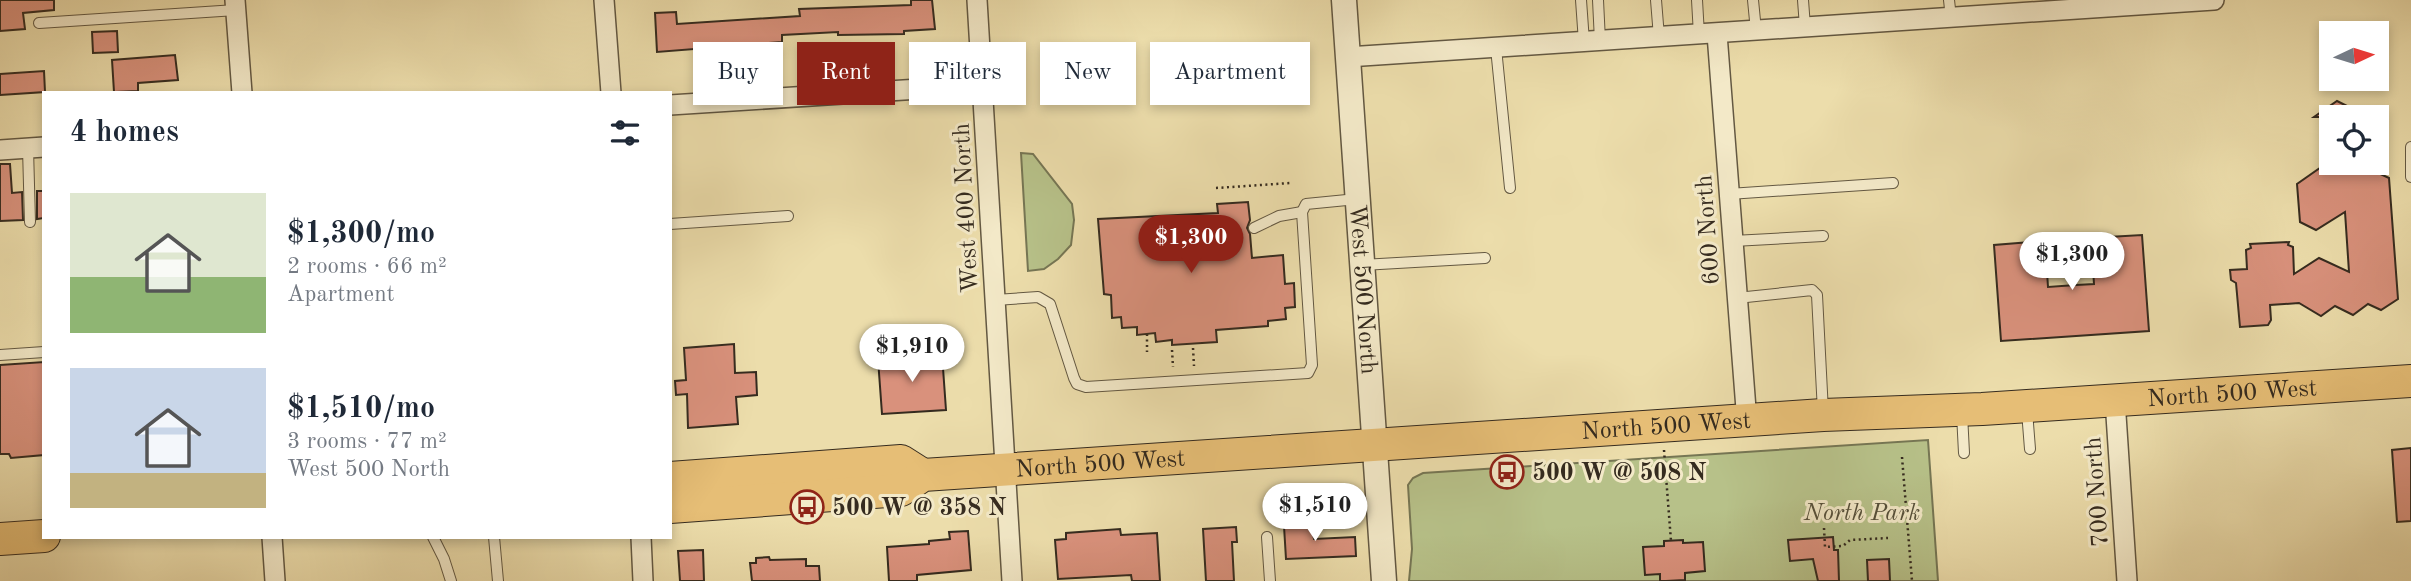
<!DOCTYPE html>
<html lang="en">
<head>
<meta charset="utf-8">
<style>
	:root { --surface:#fff; --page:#f6f6f7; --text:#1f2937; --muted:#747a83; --accent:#8f2418 }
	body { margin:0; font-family:"Old Standard TT",serif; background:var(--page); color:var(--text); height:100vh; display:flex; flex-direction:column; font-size:26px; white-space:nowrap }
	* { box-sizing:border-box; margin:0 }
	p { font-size:23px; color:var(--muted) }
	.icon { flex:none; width:38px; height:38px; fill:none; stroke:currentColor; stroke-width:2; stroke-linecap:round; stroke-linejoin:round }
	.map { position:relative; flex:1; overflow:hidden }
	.details { position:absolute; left:42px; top:91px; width:630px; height:448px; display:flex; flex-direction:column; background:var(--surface); border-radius:0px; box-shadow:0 4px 10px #0003 }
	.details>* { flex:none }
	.guide { position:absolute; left:693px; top:42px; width:665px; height:63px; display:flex; gap:14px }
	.needle { width:46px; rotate:86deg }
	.buttons { position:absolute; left:2319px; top:21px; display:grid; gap:14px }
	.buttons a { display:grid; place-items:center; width:70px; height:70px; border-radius:0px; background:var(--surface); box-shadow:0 4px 10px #0003; font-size:35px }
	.price { position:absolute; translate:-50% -60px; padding:0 16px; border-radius:24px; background:#fff; color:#222; font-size:23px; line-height:46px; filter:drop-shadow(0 2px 4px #0008) }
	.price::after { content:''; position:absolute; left:50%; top:42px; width:21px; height:16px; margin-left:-10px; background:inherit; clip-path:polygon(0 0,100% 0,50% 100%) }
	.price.on { background:var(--accent); color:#fff }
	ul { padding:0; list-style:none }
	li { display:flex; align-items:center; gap:21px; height:175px; padding:0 28px }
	li span { display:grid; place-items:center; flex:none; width:196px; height:140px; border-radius:0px; color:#555 }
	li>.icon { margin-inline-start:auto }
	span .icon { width:84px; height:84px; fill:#fffc; stroke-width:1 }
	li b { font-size:30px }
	h2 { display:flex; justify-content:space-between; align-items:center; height:84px; padding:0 28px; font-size:30px }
	.chip { padding:0 24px; border-radius:0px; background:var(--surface); box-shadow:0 4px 10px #0003; font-size:24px; line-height:63px }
	.chip.on { background:var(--accent); color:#fff }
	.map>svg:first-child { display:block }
	.green { fill:#b7c189; stroke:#767654; stroke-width:2 }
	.building { fill:#d9917c; stroke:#352b1f; stroke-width:2 }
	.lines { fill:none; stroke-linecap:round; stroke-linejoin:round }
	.service-casing { stroke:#635842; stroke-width:12 }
	.minor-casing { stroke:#635842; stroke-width:22 }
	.tertiary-casing { stroke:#635842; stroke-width:27 }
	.primary-casing { stroke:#352b1f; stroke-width:34 }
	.path { stroke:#352b1f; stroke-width:2.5; stroke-dasharray:2 3.5; stroke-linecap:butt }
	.service { stroke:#f3e9c8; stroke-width:10 }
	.minor { stroke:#f3e9c8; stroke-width:19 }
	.tertiary { stroke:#f3e9c8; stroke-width:24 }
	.primary { stroke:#e6be76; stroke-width:32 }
	.labels { text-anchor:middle; stroke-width:6; stroke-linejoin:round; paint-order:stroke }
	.street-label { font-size:24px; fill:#352b1f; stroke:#f3e9c8 }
	.poi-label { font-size:24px; font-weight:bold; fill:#352b1f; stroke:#f3e9c8; text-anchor:start }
	.park-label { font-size:24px; font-style:italic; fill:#56503a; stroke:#f3e9c8 }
</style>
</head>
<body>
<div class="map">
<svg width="2411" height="581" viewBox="0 0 2411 581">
	<rect width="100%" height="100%" fill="#ecddab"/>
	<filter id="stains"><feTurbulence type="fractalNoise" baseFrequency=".00286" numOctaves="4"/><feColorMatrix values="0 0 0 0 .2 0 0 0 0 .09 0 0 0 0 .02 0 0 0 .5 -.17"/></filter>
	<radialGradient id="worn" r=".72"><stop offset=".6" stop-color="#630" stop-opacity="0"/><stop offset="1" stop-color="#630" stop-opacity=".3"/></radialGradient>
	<g class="green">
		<path d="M 1021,153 L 1033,154 L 1072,204 L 1074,220 L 1071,245 L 1058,259 L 1044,269 L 1028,271 Z"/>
		<path d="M 1928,440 L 1938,581 L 1409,581 L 1412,549 L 1408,485 L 1413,478 L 1423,473 Z"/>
	</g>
	<g class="building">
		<path d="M 0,0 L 54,0 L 54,10 L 23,13 L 25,29 L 0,31 Z"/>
		<path d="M 911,0 L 932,0 L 935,29 L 904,31 L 904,34 L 838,35 L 838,32 L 782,35 L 782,42 L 657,52 L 655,13 L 676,12 L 677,24 L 800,16 L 799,9 L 911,5 Z"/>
		<path d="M 117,31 L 118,52 L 93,53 L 92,32 Z"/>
		<path d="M 175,55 L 178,80 L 138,83 L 138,91 L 114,92 L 112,60 Z"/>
		<path d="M 44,71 L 45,92 L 0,95 L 0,74 Z"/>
		<path d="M 2337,101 L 2369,117 L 2314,117 Z"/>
		<path d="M 2327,163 L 2357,163 L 2389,178 L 2398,299 L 2381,310 L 2368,304 L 2353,315 L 2335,306 L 2321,316 L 2299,303 L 2270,305 L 2271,320 L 2268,325 L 2240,327 L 2236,283 L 2231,280 L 2230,270 L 2247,269 L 2246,250 L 2251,248 L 2250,244 L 2289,242 L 2288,245 L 2293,247 L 2294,274 L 2319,258 L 2349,272 L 2345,212 L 2316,230 L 2300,222 L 2297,184 Z"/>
		<path d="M 0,164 L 10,164 L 12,193 L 22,192 L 23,220 L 0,221 Z"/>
		<path d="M 37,191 L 44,191 L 44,218 L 37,219 Z"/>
		<path d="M 1248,202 L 1250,220 L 1247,228 L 1250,234 L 1252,258 L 1283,255 L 1285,284 L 1294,283 L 1295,307 L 1285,308 L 1286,319 L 1268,321 L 1268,326 L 1216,330 L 1217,342 L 1172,345 L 1172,340 L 1156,342 L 1155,333 L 1137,335 L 1137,327 L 1122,328 L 1121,317 L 1112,318 L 1111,295 L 1104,294 L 1098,219 L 1218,213 L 1217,204 Z"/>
		<path d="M 2142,235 L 2149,331 L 2001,341 L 1994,245 L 2045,241 L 2048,287 L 2076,285 L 2094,284 L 2091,238 Z"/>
		<path d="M 734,344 L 735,373 L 756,372 L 757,395 L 736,397 L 738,424 L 688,428 L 687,394 L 676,395 L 675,381 L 686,380 L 684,348 Z"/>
		<path d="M 942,354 L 946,410 L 882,414 L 878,359 Z"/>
		<path d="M 44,362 L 44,455 L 11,458 L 9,454 L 0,454 L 0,365 Z"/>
		<path d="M 2411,448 L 2411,521 L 2397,522 L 2392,450 Z"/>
		<path d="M 1310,518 L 1314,539 L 1355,537 L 1356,556 L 1286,559 L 1284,526 L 1292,526 L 1292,520 Z"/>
		<path d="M 1236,527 L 1237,542 L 1232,542 L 1234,581 L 1206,581 L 1203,529 Z"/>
		<path d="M 1120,529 L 1121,535 L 1157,533 L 1160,581 L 1132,581 L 1131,575 L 1058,579 L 1055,540 L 1066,539 L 1066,533 Z"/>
		<path d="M 968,531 L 971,570 L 917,575 L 917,581 L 889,581 L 887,547 L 929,544 L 929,541 L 950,539 L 949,532 Z"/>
		<path d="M 1833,537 L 1834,550 L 1838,550 L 1839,581 L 1818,581 L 1813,559 L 1790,561 L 1788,540 Z"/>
		<path d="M 1683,540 L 1683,543 L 1703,542 L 1705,571 L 1685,573 L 1685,580 L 1666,581 L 1660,581 L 1660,574 L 1645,575 L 1643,547 L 1664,546 L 1664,541 Z"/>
		<path d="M 703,550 L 704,581 L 680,581 L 678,551 Z"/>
		<path d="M 769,557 L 770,560 L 806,559 L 806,566 L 819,566 L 820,581 L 752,581 L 750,563 L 756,563 L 756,558 Z"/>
		<path d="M 1889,559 L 1890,581 L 1868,581 L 1867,560 Z"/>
	</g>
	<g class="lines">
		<defs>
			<g id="service">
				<path d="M 1581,0 L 1584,42"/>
				<path d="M 1598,0 L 1600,41"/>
				<path d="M 1656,0 L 1659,37"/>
				<path d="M 1697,0 L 1699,35"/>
				<path d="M 1753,0 L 1756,31"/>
				<path d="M 1803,0 L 1805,27"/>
				<path d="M 1949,0 L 1951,18"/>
				<path d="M 39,23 L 236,10"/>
				<path d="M 1496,48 L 1510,188"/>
				<path d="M 2411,147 L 2411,177"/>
				<path d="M 28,148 L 30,222"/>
				<path d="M 1729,194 L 1893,183"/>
				<path d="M 670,224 L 788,216"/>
				<path d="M 1254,228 L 1279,216 L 1302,212"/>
				<path d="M 1733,241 L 1823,236"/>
				<path d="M 1362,265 L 1485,258"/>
				<path d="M 1737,298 L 1812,290 L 1817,295 L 1823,412"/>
				<path d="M 995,300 L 1038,297 L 1050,304 L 1074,378 L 1077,384 L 1086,387 L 1308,373 L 1312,365 L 1302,212 L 1306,204 L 1357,199"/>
				<path d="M 0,355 L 44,352"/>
				<path d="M 2027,411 L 2030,449"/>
				<path d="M 1962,414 L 1964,453"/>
				<path d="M 433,537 L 444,559 L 451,581"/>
				<path d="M 494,537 L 498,581"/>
				<path d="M 1267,537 L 1270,581"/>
			</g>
			<g id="minor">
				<path d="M 235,0 L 242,93"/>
				<path d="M 604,0 L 611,93"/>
				<path d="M 977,0 L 1012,581"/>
				<path d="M 1717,34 L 1747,422"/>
				<path d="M 1347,57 L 2214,0"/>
				<path d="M 670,105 L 982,85"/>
				<path d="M 0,150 L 44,147"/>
				<path d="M 2115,400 L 2127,581"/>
				<path d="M 272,537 L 275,581"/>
				<path d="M 641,537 L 643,581"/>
			</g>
			<g id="tertiary">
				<path id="s1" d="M 1344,0 L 1384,581"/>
			</g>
			<g id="primary">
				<path d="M 670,478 L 901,461 L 923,475"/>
				<path id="s2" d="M 670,507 L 901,490 L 923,475 L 1823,415 L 1982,409 L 2411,381"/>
				<path d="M 0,539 L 44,536"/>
			</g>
		</defs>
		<use href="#service" class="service-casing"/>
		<use href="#minor" class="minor-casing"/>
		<use href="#tertiary" class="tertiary-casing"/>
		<use href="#primary" class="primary-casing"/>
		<g class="path">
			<path d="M 1216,188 L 1290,183"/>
			<path d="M 1147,334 L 1147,352"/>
			<path d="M 1193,348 L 1194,366"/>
			<path d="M 1172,350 L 1173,367"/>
			<path d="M 1664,450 L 1671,541"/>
			<path d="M 1902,457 L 1912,581"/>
			<path d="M 1824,528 L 1825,547 L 1843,546 L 1850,540 L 1888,538"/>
		</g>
		<use href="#service" class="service"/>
		<use href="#minor" class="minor"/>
		<use href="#tertiary" class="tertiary"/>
		<use href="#primary" class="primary"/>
	</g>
	<defs>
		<symbol id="bus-ring" viewBox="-11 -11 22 22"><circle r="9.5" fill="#f3e9c8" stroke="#8f2418" stroke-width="1.5"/><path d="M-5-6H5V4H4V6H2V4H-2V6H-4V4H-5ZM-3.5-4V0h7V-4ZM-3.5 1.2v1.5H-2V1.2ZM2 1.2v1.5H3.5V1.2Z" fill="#8f2418"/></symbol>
	</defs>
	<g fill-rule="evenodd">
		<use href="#bus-ring" x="1488" y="453" width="38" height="38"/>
		<use href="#bus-ring" x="788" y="488" width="38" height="38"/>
	</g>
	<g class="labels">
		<g class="street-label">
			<text transform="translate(965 208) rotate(-93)" y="8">West 400 North</text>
			<text transform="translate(1707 230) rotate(-94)" y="8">600 North</text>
			<text dy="8" stroke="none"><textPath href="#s1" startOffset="290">West 500 North</textPath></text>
			<text dy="8" stroke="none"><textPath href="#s2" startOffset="1570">North 500 West</textPath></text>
			<text dy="8" stroke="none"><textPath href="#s2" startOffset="1003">North 500 West</textPath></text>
			<text dy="8" stroke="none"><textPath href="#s2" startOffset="436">North 500 West</textPath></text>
			<text transform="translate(2096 492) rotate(-94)" y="8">700 North</text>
		</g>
		<g class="poi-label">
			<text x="1532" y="480">500 W @ 508 N</text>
			<text x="832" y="515">500 W @ 358 N</text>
		</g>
		<g class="park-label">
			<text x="1862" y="520">North Park</text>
		</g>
	</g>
	<rect width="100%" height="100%" filter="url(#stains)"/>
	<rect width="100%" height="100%" fill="url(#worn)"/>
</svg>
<div class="buttons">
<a><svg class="needle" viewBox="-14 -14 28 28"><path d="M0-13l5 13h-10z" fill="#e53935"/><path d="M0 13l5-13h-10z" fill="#747a83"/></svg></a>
<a><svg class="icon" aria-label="locate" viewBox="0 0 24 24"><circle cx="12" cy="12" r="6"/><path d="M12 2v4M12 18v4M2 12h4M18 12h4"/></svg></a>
</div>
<b class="price on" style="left:1191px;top:275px">$1,300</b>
<b class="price" style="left:2072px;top:292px">$1,300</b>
<b class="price" style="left:912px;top:384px">$1,910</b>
<b class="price" style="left:1315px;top:543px">$1,510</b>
<div class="guide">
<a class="chip">Buy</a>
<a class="chip on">Rent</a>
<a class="chip">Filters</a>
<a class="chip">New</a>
<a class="chip">Apartment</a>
</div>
<section class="details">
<h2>4 homes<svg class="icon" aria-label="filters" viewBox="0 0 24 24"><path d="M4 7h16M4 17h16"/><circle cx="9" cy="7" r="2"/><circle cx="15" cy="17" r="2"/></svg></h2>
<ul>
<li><span style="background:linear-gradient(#dfe7d0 60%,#8fb573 0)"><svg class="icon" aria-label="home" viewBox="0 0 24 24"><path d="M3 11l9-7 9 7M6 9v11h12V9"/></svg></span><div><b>$1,300/mo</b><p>2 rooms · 66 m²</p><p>Apartment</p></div></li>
<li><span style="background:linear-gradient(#c9d6e8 75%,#c2b280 0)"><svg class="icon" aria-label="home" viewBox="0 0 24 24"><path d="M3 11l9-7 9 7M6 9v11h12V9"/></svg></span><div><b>$1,510/mo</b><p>3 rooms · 77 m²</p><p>West 500 North</p></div></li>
</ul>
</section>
</div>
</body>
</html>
